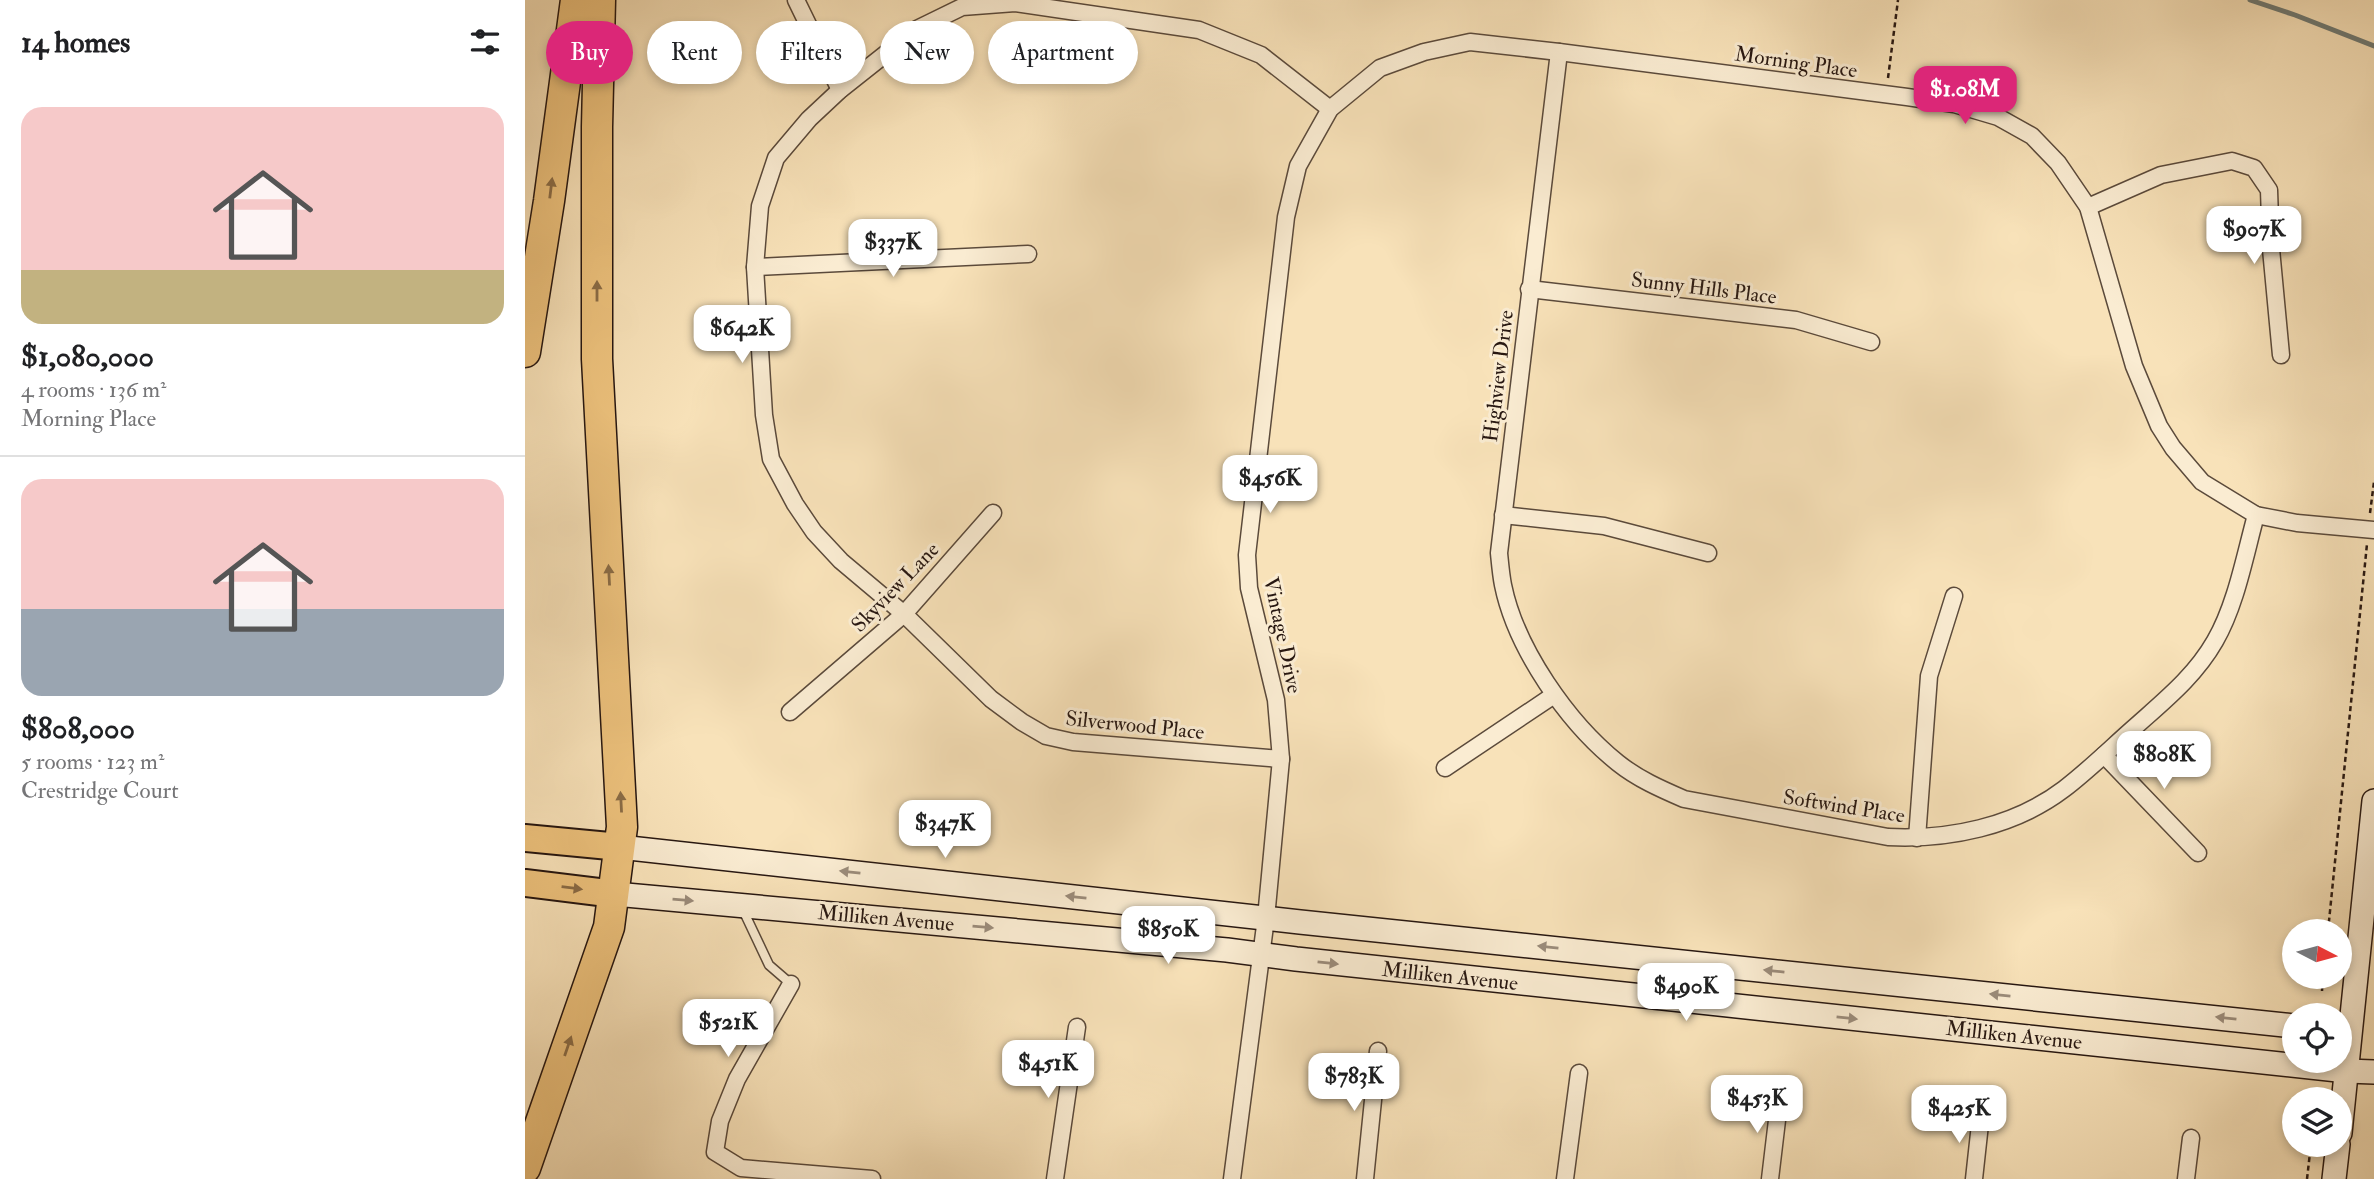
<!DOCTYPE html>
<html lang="en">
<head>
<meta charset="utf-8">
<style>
	:root { --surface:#fff; --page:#f2f2f2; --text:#202124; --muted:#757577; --line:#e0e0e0; --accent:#db2777 }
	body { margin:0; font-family:"IM FELL Double Pica",serif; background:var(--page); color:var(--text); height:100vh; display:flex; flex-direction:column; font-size:26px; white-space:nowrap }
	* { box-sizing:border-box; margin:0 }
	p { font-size:23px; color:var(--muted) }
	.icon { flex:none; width:38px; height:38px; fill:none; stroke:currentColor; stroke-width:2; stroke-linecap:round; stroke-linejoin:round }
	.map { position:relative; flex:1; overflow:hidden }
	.sheet { display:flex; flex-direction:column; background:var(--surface); width:525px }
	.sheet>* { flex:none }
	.top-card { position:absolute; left:21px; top:21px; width:665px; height:63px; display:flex; gap:14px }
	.needle { width:46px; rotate:96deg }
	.controls { position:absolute; left:1757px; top:919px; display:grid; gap:14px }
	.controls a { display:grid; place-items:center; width:70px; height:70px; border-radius:50%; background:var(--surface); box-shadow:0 4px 10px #0003; font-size:35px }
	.price { position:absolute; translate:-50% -60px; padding:0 16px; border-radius:14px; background:#fff; color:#222; font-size:23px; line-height:46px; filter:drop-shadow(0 2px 4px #0008) }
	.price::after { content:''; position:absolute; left:50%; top:42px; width:21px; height:16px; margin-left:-10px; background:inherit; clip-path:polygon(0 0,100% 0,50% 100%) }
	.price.on { background:var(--accent); color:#fff }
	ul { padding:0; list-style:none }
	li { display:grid; align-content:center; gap:14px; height:371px; padding:0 21px }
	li+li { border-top:2px solid var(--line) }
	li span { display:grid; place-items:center; height:217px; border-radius:21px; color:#555 }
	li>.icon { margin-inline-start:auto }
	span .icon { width:126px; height:126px; fill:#fffc; stroke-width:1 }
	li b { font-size:30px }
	h2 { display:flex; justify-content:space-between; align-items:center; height:84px; padding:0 21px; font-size:30px }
	.pill { padding:0 24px; border-radius:32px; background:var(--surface); box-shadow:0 4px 10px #0003; font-size:24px; line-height:63px }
	.pill.on { background:var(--accent); color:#fff }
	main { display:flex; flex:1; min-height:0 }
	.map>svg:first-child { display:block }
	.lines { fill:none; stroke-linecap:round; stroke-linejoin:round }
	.stream { stroke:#6f7a74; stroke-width:5 }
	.lane-casing { stroke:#5b4a3b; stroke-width:11 }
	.street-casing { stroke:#5b4a3b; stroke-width:19 }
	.secondary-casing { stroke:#271711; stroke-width:26 }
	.primary-casing { stroke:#271711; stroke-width:30 }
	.highway-casing { stroke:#271711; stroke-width:33 }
	.path { stroke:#271711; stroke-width:2.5; stroke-dasharray:5 3.5; stroke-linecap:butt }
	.lane { stroke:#faecd2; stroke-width:8 }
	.street { stroke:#faecd2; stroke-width:16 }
	.secondary { stroke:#faecd2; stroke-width:23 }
	.primary { stroke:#ecc17c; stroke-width:26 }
	.highway { stroke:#ecc17c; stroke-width:30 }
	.oneway { fill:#8a6c46 }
	.oneway2 { fill:#9b8c7b }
	.labels { text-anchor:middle; stroke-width:6; stroke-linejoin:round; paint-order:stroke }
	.street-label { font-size:21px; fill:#271711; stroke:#faecd2 }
</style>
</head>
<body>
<main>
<section class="sheet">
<h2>14 homes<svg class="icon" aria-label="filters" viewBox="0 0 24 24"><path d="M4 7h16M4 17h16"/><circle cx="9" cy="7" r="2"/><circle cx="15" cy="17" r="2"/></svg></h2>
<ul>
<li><span style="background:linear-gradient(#f6c9c9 75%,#c2b280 0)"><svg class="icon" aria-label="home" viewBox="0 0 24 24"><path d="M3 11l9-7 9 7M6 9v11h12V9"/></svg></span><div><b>$1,080,000</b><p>4 rooms · 136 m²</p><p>Morning Place</p></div></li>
<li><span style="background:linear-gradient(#f6c9c9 60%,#9aa5b1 0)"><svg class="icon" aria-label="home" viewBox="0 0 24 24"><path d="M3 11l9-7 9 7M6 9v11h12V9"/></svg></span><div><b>$808,000</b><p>5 rooms · 123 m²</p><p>Crestridge Court</p></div></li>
</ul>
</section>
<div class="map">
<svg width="1849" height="1179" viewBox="0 0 1849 1179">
	<rect width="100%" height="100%" fill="#f8e2b9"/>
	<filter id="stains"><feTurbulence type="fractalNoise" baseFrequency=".00286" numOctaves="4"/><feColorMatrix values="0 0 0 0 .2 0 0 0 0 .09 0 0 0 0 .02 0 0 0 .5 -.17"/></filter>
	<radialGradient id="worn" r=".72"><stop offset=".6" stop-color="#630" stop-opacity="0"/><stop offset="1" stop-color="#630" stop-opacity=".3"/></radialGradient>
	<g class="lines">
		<path class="stream" d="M 1725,0 L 1770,15 L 1849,46"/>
		<defs>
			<path id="lane" d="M 218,910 L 244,965 L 266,984"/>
			<g id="street">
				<path d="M 271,0 L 315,90"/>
				<path d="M 1034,52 L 974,553 C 975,563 976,575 978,585 C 991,649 1043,723 1093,763 C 1113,779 1136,789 1159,799 L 1363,837 C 1423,840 1489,827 1539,789 C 1564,770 1587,747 1611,726 C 1640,700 1670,676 1690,641 C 1711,605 1720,555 1731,515"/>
				<path d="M 1563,207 L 1636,175 L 1707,161 L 1729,168 L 1744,190 L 1746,249 L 1756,355"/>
				<path d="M 230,267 L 503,254"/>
				<path d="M 1004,289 L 1271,320 L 1346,342"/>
				<path d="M 978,515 L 1079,526 L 1183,553"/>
				<path d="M 265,712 L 379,614 L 468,513"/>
				<path d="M 1579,755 L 1673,853"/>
				<path d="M 756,759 L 548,742 L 521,736 L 497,722 L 466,699 L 379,614 L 316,561 L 289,532 L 270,504 L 246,459 L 239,415 L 230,267 L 235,206 L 251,158 L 284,119 L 315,90 L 392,29 L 437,7 L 490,3 L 674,30 L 736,55 L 805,109"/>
				<path d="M 920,768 L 1029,695"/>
				<path d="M 1392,838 L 1404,676 L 1429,596"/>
				<path d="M 266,984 L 212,1079 L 195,1121 L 190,1152 L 216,1168 L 347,1179"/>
				<path d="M 530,1179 L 552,1027"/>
				<path d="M 707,1179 L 741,918 L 756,759 L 751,700 L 724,588 L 722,555 L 761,217 L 773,166 L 805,109 L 855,68 L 899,52 L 945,42 L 1034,52 L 1382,97 L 1429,104 L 1473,117 L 1507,136 L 1533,163 L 1563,207 L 1609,366 L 1634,426 L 1648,448 L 1677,482 L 1731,515 L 1772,523 L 1849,530"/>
				<path d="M 840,1179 L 853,1051"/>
				<path d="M 1040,1179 L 1054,1073"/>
				<path d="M 1245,1179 L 1255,1095"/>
				<path d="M 1449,1179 L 1456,1115"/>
				<path d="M 1661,1179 L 1666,1138"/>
			</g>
			<g id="secondary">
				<path d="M 95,847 L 775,922 L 1769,1026"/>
				<path d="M 90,894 L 702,950 L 771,959 L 1822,1071 L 1849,1072"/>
				<path d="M 1815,1133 L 1849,801"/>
				<path d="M 1809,1179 L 1813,1144"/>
			</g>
			<g id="primary">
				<path d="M 0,838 L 95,847"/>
				<path d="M 0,883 L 90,894"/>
			</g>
			<g id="highway">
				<path d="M 0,352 L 24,201 L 51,0"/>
				<path d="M 0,1168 L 84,927 L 97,827 L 72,359 L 72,127 L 75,0"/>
			</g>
		</defs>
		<use href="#lane" class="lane-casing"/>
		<use href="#street" class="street-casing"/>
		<use href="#secondary" class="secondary-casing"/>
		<use href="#primary" class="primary-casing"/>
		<use href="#highway" class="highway-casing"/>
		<g class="path">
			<path d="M 1363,78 L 1373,0"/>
			<path d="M 1845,513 L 1849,482"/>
			<path d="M 1803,931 L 1842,544"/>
			<path d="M 1797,991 L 1798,976"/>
			<path d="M 1791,1099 L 1792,1097"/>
			<path d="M 1782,1179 L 1786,1144"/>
		</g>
		<use href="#lane" class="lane"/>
		<use href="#street" class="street"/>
		<use href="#secondary" class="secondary"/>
		<use href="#primary" class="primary"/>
		<use href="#highway" class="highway"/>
	</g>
	<defs><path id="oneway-solid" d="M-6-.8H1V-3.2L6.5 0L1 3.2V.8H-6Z" transform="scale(1.75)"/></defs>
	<g class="oneway">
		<use href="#oneway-solid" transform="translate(26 188) rotate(-83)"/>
		<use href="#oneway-solid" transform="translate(72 291) rotate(-90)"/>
		<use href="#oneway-solid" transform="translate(84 575) rotate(-93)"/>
		<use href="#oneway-solid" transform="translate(96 802) rotate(-93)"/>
		<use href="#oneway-solid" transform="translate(47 888) rotate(7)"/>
		<use href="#oneway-solid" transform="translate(43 1046) rotate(-71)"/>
	</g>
	<g class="oneway2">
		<use href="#oneway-solid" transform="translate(325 872) rotate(-174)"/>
		<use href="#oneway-solid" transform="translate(551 897) rotate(-174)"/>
		<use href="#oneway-solid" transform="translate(158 900) rotate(5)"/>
		<use href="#oneway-solid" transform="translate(458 927) rotate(5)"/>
		<use href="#oneway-solid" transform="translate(1023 947) rotate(-174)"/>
		<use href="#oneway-solid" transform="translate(803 963) rotate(6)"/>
		<use href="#oneway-solid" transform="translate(1249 971) rotate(-174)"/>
		<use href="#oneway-solid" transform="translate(1475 995) rotate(-174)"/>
		<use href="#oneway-solid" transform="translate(1322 1018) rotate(6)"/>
		<use href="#oneway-solid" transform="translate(1701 1018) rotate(-174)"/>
	</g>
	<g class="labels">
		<g class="street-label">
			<text transform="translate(1271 62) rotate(8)" y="7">Morning Place</text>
			<text transform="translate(1179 288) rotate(7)" y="7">Sunny Hills Place</text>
			<text transform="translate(973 376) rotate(-83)" y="7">Highview Drive</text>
			<text transform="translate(370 587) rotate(-46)" y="7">Skyview Lane</text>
			<text transform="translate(758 635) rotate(78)" y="7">Vintage Drive</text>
			<text transform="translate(610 725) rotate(6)" y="7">Silverwood Place</text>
			<text transform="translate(1319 806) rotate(9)" y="7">Softwind Place</text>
			<text transform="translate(361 918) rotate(5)" y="7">Milliken Avenue</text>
			<text transform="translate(925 976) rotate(6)" y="7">Milliken Avenue</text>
			<text transform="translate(1489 1035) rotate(6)" y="7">Milliken Avenue</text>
		</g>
	</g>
	<rect width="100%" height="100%" filter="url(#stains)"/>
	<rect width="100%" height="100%" fill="url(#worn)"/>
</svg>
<div class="controls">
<a><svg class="needle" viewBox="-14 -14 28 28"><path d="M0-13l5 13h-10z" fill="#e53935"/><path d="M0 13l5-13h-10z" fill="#757577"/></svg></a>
<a><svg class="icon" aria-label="locate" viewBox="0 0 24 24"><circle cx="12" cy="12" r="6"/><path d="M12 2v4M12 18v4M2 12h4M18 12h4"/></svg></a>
<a><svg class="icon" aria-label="layers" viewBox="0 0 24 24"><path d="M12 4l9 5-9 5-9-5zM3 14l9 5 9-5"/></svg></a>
</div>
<b class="price on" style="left:1440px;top:126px">$1.08M</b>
<b class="price" style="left:1729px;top:266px">$907K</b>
<b class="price" style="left:368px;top:279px">$337K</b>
<b class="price" style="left:217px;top:365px">$642K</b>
<b class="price" style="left:745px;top:515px">$456K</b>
<b class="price" style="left:1639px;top:791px">$808K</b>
<b class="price" style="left:420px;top:860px">$347K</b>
<b class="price" style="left:643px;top:966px">$850K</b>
<b class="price" style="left:1161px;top:1023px">$490K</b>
<b class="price" style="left:203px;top:1059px">$521K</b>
<b class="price" style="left:523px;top:1100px">$451K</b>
<b class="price" style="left:829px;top:1113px">$783K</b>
<b class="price" style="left:1232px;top:1135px">$453K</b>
<b class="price" style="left:1434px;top:1145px">$425K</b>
<div class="top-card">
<a class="pill on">Buy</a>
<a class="pill">Rent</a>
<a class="pill">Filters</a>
<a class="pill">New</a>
<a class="pill">Apartment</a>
</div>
</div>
</main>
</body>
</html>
